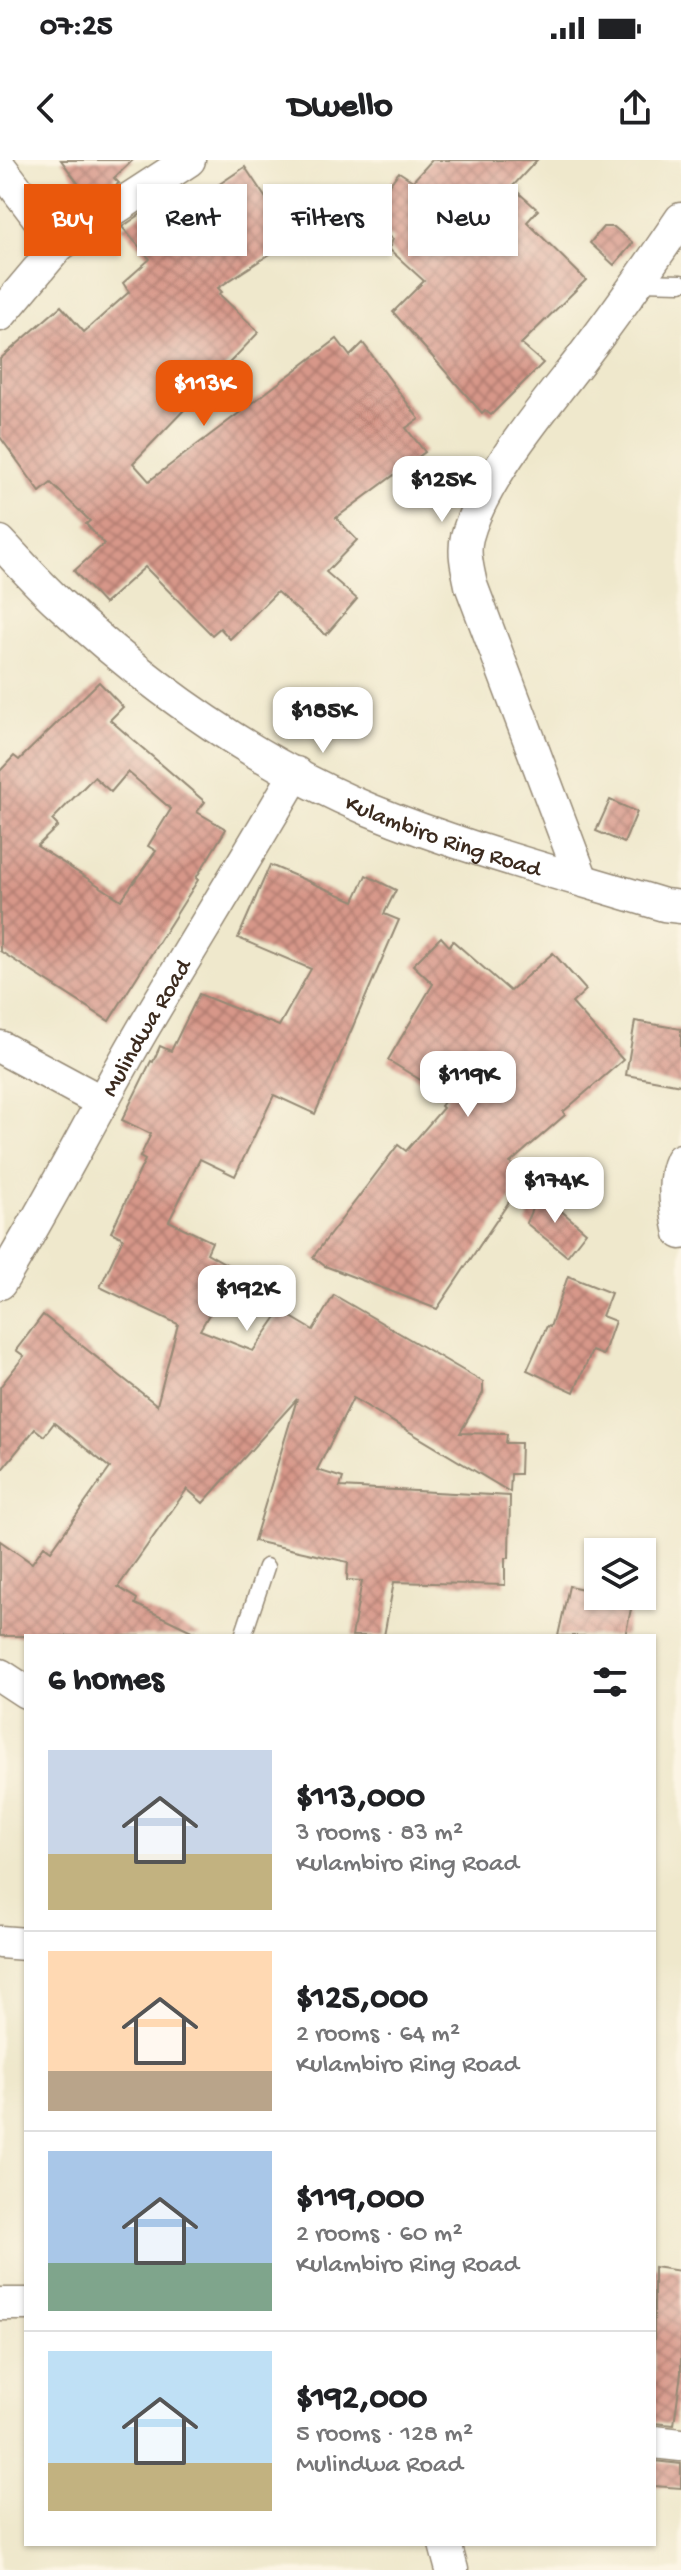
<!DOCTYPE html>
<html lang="en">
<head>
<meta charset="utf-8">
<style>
	:root { --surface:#fff; --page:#f6f6f6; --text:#202124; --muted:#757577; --line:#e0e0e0; --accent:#ea580c }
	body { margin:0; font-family:"Gochi Hand",sans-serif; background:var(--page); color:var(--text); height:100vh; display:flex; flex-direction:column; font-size:30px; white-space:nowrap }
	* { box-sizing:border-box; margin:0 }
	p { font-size:26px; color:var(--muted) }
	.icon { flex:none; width:44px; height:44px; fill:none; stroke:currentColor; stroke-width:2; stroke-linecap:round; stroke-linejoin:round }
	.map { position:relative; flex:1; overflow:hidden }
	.drawer { position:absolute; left:24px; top:1474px; width:632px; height:912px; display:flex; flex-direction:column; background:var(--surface); border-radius:0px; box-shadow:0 2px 6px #0004 }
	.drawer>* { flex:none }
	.hud { position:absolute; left:24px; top:24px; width:634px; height:72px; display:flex; gap:16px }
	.buttons { position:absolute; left:584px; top:1378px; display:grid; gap:16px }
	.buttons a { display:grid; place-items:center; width:72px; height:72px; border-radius:0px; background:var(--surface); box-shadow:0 2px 6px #0004; font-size:40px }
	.price { position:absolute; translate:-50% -68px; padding:0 18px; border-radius:16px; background:#fff; color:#222; font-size:26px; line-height:52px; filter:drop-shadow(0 2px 4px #0008) }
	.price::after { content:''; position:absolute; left:50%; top:48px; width:24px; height:18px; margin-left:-12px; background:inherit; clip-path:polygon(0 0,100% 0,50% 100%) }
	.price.current { background:var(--accent); color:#fff }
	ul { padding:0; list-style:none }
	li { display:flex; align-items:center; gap:24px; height:200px; padding:0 24px }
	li+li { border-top:2px solid var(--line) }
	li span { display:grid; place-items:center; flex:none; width:224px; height:160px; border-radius:0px; color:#555 }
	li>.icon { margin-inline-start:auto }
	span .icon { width:96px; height:96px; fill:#fffc; stroke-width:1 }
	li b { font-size:34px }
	h2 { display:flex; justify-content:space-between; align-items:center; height:96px; padding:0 24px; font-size:34px }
	.tag { padding:0 28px; border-radius:0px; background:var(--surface); box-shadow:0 2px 6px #0004; font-size:28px; line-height:72px }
	.tag.current { background:var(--accent); color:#fff }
	.status { display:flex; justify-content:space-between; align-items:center; height:56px; padding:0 40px; background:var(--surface); direction:ltr }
	.status svg { height:22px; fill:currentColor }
	header { display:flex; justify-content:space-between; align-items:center; height:104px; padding:0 24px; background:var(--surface); font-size:36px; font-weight:700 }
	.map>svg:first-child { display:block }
	.building { fill:url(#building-cross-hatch); fill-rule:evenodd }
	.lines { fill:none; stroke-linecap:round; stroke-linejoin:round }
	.service-casing { stroke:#958975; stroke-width:19 }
	.minor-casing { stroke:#958975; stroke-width:35 }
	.service { stroke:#fff; stroke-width:16 }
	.minor { stroke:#fff; stroke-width:32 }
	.labels { text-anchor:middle; stroke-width:6; stroke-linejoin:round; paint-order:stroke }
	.street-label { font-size:24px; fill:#3b2a1e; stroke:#fcf5e5 }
</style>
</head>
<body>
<div class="status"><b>07:25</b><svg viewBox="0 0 49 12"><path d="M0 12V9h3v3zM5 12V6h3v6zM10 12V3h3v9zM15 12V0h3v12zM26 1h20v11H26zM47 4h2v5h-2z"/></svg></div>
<header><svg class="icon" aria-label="back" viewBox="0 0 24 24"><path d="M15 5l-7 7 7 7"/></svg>Dwello<svg class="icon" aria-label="share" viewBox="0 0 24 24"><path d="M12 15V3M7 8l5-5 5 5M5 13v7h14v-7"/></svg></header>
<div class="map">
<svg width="681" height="2410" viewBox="0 0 681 2410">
	<defs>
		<pattern id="building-cross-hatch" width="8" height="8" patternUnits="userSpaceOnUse" patternTransform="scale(2)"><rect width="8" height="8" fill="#d79789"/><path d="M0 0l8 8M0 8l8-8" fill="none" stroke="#b07b6f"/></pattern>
	</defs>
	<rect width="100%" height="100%" fill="#fcf5e5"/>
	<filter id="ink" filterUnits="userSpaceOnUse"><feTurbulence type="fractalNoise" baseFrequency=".0125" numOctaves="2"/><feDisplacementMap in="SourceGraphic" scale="16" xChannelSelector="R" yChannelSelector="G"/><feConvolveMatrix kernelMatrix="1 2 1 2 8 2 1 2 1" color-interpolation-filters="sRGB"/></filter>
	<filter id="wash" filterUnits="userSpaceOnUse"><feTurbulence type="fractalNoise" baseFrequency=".006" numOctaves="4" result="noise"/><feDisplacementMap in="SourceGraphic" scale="32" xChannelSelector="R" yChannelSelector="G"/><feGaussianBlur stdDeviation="1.8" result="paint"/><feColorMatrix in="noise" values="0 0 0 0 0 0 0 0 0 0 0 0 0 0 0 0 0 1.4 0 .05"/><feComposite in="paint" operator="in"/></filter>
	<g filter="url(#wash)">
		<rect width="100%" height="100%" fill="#efe8cc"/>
		<g id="blocks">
			<g class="building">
				<path d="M 61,0 L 133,0 L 114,18 L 119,23 L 91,41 Z"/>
				<path d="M 432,0 L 537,0 L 512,27 L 538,50 L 527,62 L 586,120 L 521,184 L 543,203 L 491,255 L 485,250 L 482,253 L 393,152 L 424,121 L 389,89 L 393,79 L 365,57 L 399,12 L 413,21 Z"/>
				<path d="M 245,7 L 293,79 L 218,128 L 222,132 L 219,134 L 259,172 L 133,303 L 149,321 L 337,179 L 350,196 L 363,183 L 419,259 L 406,268 L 425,292 L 336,358 L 357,380 L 326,412 L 357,439 L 326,475 L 277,432 L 230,479 L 220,468 L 212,475 L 145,407 L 104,444 L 74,411 L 104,384 L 86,364 L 90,361 L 51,323 L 40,332 L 0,277 L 0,199 L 61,146 L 84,172 L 129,132 L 123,123 L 150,99 L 122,67 L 144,52 L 150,60 L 187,27 L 197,39 Z"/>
				<path d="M 603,67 L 614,67 L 633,83 L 614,105 L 590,83 Z"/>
				<path d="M 99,522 L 123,547 L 110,560 L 205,642 L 197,652 L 226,669 L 196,718 L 198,720 L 109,861 L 0,791 L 0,611 L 14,596 L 19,600 ZM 128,612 L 171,649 L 148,686 L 156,691 L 121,740 L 37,686 L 58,666 L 52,660 L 94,617 L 111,632 Z"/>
				<path d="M 610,640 L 637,652 L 624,683 L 596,671 Z"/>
				<path d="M 270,705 L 354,741 L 366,715 L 396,730 L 384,754 L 399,760 L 315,954 L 274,935 L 235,1016 L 200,999 L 169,1061 L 212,1082 L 207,1093 L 235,1109 L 200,1170 L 253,1191 L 281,1151 L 313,1170 L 334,1135 L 483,1222 L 483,1233 L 460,1273 L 507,1274 L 506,1283 L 521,1283 L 520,1314 L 511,1314 L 510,1332 L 353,1238 L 317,1310 L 343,1318 L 340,1327 L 510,1336 L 509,1398 L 505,1398 L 505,1425 L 394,1422 L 384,1476 L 352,1476 L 362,1421 L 347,1420 L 348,1402 L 254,1381 L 297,1239 L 203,1343 L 187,1329 L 118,1427 L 137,1439 L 135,1444 L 202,1476 L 0,1476 L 0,1381 L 32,1403 L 44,1386 L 51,1391 L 110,1308 L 54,1263 L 44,1276 L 35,1269 L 0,1312 L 0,1227 L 24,1196 L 16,1190 L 43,1155 L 157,1245 L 178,1164 L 100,1127 L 123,1078 L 111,1072 L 145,1000 L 140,997 L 151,974 L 122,960 L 151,901 L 153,902 L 160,886 L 171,891 L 199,834 L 279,866 L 311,809 L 238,778 Z"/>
				<path d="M 441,777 L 449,786 L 453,781 L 510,831 L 553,793 L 586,830 L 572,843 L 623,900 L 563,952 L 565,955 L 510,1003 L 527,1015 L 437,1149 L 325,1106 L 313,1097 L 398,985 L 406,991 L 443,948 L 441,946 L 448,937 L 388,900 L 433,824 L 413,805 Z"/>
				<path d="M 635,861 L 681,869 L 681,925 L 626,915 Z"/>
				<path d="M 539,1032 L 586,1072 L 567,1096 L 526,1063 Z"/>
				<path d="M 568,1116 L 611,1133 L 602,1156 L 615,1161 L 603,1195 L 592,1191 L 574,1232 L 527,1210 L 547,1166 L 550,1167 Z"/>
				<path d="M 569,1426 L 598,1432 L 598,1436 L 633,1440 L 625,1476 L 558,1476 Z"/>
				<path d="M 654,2107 L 681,2111 L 681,2213 L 674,2265 L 654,2263 Z"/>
				<path d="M 654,2301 L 681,2304 L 681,2328 L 654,2326 Z"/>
			</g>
		</g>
	</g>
	<g filter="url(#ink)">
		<use href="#blocks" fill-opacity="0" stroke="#958975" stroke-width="2"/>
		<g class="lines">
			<defs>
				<g id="service">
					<path d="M 639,122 L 681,123"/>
					<path d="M 243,1476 L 266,1407"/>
				</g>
				<g id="minor">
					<path d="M 0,7 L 59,85 L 0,155"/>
					<path d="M 59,85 L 189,0"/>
					<path id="s1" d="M 0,382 C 19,402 38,424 59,443 C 150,527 255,602 370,650 C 465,689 566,715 664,745 L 681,747"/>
					<path d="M 582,720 L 471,425 C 468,410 463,393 467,377 C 482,321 542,249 578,203 C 614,156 648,108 681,59"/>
					<path d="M 0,887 L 102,942"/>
					<path d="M 681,1000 C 671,1020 676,1051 681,1073"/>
					<path id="s2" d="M 0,1123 C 51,1040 94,953 143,869 C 194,783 246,699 296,613"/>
					<path d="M 0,1515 L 26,1532"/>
					<path d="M 0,1782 L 26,1784"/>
					<path d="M 0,2144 L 26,2144"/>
					<path d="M 654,2282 L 681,2285"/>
					<path d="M 445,2384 L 452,2410"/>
				</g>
			</defs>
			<use href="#service" class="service-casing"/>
			<use href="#minor" class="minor-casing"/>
			<use href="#service" class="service"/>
			<use href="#minor" class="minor"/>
		</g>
	</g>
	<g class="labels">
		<g class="street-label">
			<text dy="8" stroke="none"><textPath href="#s1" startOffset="538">Kulambiro Ring Road</textPath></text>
			<text dy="8" stroke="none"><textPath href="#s2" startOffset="294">Mulindwa Road</textPath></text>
		</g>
	</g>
</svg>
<div class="buttons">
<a><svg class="icon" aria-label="layers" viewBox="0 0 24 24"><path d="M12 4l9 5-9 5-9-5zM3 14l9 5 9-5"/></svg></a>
</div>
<b class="price current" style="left:204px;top:268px">$113K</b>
<b class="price" style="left:442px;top:364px">$125K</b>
<b class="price" style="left:323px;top:595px">$185K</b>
<b class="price" style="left:468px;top:959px">$119K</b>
<b class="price" style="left:555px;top:1065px">$174K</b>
<b class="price" style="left:247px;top:1173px">$192K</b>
<div class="hud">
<a class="tag current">Buy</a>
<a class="tag">Rent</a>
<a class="tag">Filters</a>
<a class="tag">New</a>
</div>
<section class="drawer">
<h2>6 homes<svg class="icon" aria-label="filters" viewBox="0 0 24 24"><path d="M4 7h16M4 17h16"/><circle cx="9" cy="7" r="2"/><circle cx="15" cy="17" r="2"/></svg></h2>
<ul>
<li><span style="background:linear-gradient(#c9d6e8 65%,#c2b280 0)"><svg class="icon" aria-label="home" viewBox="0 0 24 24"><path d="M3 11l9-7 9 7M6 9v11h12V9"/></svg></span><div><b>$113,000</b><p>3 rooms · 83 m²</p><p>Kulambiro Ring Road</p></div></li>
<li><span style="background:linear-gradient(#ffd9b3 75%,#b9a48a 0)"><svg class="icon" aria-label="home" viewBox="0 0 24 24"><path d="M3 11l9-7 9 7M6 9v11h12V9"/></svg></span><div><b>$125,000</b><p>2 rooms · 64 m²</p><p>Kulambiro Ring Road</p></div></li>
<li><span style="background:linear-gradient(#a9c7e8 70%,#7fa58c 0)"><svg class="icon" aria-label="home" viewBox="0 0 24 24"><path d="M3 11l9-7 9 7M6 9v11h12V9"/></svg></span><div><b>$119,000</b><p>2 rooms · 60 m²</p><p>Kulambiro Ring Road</p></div></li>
<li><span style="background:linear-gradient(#bfe0f5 70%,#c2b280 0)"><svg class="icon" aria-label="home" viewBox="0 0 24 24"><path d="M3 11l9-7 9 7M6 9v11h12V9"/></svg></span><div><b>$192,000</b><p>5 rooms · 128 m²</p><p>Mulindwa Road</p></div></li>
</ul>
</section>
</div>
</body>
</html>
